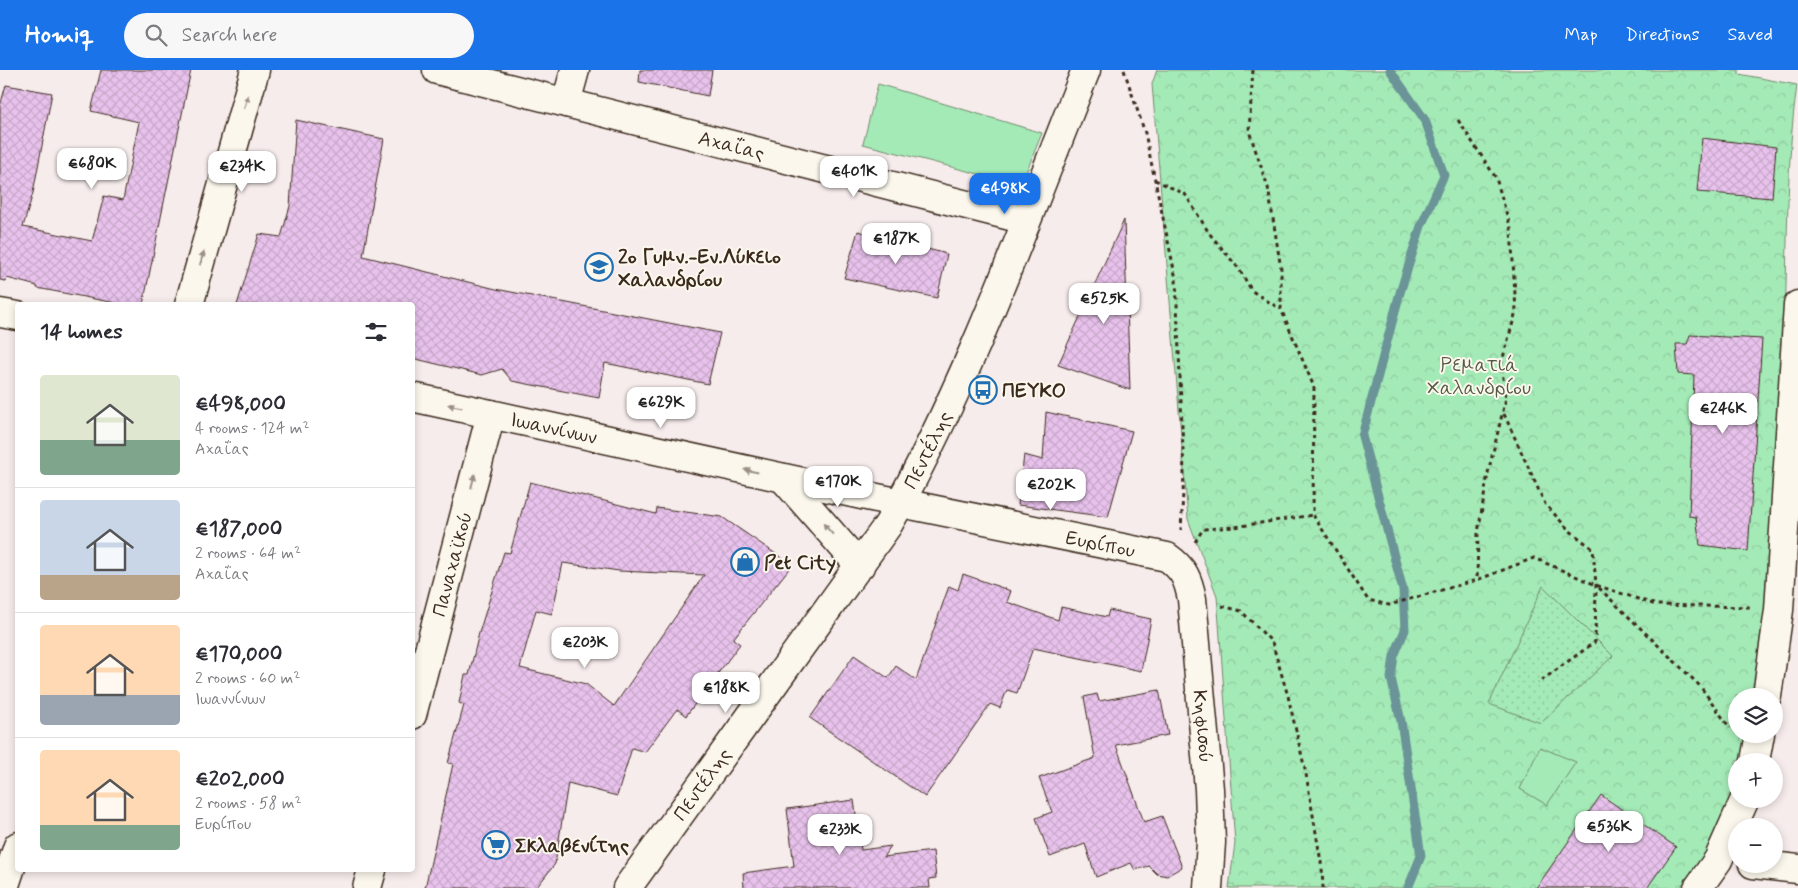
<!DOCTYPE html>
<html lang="en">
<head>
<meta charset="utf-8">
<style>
	:root { --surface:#fff; --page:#f7f7f7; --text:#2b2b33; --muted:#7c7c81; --line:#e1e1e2; --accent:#1a73e8 }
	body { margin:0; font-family:Mynerve,sans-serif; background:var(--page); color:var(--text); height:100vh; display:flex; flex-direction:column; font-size:19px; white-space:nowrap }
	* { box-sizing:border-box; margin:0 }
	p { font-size:16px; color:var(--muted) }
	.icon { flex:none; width:28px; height:28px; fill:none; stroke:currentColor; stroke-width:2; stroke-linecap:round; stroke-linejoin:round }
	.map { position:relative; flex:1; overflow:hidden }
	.details { position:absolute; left:15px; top:232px; width:400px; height:570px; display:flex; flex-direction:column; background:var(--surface); border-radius:5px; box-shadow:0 2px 8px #0003 }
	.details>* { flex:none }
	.fabs { position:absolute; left:1728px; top:618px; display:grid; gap:10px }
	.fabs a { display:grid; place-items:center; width:55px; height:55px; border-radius:50%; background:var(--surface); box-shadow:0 2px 8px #0003; font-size:25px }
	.price { position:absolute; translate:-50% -42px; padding:0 11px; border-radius:10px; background:#fff; color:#222; font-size:16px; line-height:32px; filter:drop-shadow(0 1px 2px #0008) }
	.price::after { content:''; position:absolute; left:50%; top:30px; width:15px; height:11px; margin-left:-8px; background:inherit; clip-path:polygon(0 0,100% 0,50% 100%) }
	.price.current { background:var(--accent); color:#fff }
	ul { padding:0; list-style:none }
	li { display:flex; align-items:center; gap:15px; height:125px; padding:0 25px }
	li+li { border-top:1px solid var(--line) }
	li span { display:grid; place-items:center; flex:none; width:140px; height:100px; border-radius:5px; color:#555 }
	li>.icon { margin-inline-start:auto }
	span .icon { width:60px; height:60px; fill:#fffc; stroke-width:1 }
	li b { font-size:21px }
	h2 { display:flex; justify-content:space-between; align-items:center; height:60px; padding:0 25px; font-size:21px }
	header { display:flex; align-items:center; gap:30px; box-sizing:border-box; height:70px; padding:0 25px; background:var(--accent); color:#fff }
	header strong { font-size:24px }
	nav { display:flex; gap:28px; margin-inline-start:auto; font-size:18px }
	.search { width:350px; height:45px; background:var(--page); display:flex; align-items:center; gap:12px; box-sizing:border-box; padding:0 18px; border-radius:28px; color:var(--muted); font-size:19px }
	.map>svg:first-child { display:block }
	.forest { fill:url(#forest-crowns); stroke:#708a6a }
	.park { fill:url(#park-dots); stroke:#708a6a }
	.garden { fill:#a4eab7; stroke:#708a6a }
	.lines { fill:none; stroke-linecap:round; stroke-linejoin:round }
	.stream { stroke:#6b9497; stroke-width:9 }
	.building { fill:url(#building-cross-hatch); stroke:#3b2a1e; fill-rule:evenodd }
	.minor-casing { stroke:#3b2a1e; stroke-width:31 }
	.secondary-casing { stroke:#3b2a1e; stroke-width:31 }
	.path { stroke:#3b2a1e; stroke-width:3; stroke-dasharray:4 4; stroke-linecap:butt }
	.minor { stroke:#fbf7ec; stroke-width:28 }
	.secondary { stroke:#fbf7ec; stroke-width:28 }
	.oneway { fill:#9b9085 }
	.labels { text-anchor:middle; stroke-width:4; stroke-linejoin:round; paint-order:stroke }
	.street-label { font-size:20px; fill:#3b2a1e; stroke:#fbf7ec }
	.poi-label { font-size:20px; font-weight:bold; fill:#3b2a1e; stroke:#fbf7ec; text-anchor:start }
	.park-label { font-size:20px; fill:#555a44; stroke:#fbf7ec }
</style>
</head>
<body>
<header>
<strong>Homiq</strong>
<div class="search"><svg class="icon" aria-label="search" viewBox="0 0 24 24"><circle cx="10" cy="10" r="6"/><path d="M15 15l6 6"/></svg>Search here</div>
<nav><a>Map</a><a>Directions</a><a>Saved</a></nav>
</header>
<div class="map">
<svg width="1798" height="818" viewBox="0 0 1798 818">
	<defs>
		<pattern id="forest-crowns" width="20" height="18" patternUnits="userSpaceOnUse" patternTransform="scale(1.25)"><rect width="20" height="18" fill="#a4eab7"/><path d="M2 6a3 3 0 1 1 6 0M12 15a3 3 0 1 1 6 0" fill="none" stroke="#8ec99d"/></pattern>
		<pattern id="park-dots" width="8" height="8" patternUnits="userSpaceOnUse" patternTransform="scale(1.25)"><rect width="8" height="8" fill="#a4eab7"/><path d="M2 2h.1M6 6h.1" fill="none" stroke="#8ec99d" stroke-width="1.8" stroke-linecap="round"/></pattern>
		<pattern id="building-cross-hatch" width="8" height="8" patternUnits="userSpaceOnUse" patternTransform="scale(1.25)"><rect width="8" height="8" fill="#e8c2ec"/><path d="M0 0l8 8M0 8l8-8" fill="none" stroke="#c8a7ca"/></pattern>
	</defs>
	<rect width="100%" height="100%" fill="#f7ecec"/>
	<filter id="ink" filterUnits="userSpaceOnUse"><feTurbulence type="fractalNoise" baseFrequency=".02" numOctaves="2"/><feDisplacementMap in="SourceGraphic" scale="10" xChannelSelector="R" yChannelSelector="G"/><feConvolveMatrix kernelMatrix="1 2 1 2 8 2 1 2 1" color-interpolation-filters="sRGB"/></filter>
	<g filter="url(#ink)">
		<path class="forest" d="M 1157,0 L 1739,0 L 1739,4 L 1797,15 C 1786,92 1788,171 1785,249 C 1780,375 1770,501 1756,626 L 1736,626 L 1736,664 L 1752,664 L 1746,691 L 1736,691 L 1736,715 L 1711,775 L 1680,818 L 1229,818 L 1235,773 L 1217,526 L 1188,449 L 1152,14 Z"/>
		<path class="park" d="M 1543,516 L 1613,586 L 1541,653 L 1489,634 Z"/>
		<g class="garden">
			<path d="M 878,14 L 1042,63 L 1021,115 L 863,74 Z"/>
			<path d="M 1540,677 L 1576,692 L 1547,735 L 1520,719 Z"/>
		</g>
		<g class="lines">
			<path class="stream" d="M 1390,0 L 1425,50 L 1444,105 L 1421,156 L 1399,226 L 1362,366 L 1403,520 L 1405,560 L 1394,586 L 1391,608 L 1401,651 L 1421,786 L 1408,818"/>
		</g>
		<g class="building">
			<path d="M 101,0 L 191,0 L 143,235 L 126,235 L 37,218 L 37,216 L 7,208 L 6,211 L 0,210 L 0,36 L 6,15 L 52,23 L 33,123 L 23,157 L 92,171 L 104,126 L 123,130 L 139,52 L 91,41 Z"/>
			<path d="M 640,0 L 712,0 L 708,26 L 639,12 Z"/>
			<path d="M 296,50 L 384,69 L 363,186 L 496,219 L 720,263 L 708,314 L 605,293 L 599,328 L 512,311 L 502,299 L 482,305 L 412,288 L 412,235 L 237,235 L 259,164 L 281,167 L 290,136 Z"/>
			<path d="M 1702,68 L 1776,77 L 1772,128 L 1697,122 Z"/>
			<path d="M 1124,150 L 1130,320 L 1058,295 Z"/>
			<path d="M 858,161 L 947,184 L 937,228 L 844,208 Z"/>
			<path d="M 1690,265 L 1762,269 L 1748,481 L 1700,475 L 1696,447 L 1689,446 L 1694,305 L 1678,304 L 1676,274 L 1687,274 Z"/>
			<path d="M 1046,342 L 1132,361 L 1108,447 L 1018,435 L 1024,385 L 1043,390 Z"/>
			<path d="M 530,412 L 656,444 L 657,438 L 722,447 L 792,495 L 733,569 L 740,574 L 686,646 L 677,639 L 645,682 L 632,678 L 617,726 L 568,713 L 555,794 L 536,818 L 425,818 L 453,694 L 448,693 L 464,635 L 459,633 L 465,605 L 469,605 L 479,563 L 504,482 L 510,483 ZM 563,493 L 619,501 L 704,505 L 614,636 L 586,614 L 520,598 L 536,540 L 552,544 Z"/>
			<path d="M 963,504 L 1011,521 L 1007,532 L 1058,550 L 1061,537 L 1107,547 L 1109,540 L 1151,549 L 1141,601 L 1033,578 L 1017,623 L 1007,620 L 1000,638 L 990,634 L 925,727 L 810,648 L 854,585 L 888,608 L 896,596 L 916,610 L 949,516 L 958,520 Z"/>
			<path d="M 1159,620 L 1168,665 L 1116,675 L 1144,752 L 1162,746 L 1182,797 L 1167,806 L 1157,804 L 1149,796 L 1135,800 L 1131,793 L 1096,807 L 1085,774 L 1050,787 L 1036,748 L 1052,742 L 1039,708 L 1095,688 L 1084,627 L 1097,624 L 1099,631 Z"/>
			<path d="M 1601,725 L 1676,777 L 1647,818 L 1536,818 Z"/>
			<path d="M 854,730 L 861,780 L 891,776 L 883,787 L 933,781 L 936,808 L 929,809 L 930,818 L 744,818 L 743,803 L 794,796 L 787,739 Z"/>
		</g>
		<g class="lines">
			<defs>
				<g id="minor">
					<path id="s1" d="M 437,0 L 1026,150"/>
					<path d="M 566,33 L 575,0"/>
					<path d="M 189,235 L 255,0"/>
					<path d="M 0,243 L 18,246"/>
					<path id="s2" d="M 412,327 L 862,425 L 1167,487 C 1184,499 1188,509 1192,529 L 1209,719 L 1211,772 L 1208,818"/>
					<path d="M 783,408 L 860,496"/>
					<path d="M 1767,626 L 1779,540 L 1798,235"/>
					<path id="s3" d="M 412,645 L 491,344"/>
					<path d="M 1755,691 L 1760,664"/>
					<path d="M 1753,794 L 1798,799"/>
					<path d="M 4,818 L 18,776"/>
					<path d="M 367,818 L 372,800"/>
					<path d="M 1698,818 L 1718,790 L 1745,729"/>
				</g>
				<g id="secondary">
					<path id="s4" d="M 627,818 L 888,455 C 969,311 1025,153 1086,0"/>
				</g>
			</defs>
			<use href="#minor" class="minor-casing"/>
			<use href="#secondary" class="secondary-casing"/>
			<g class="path">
				<path d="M 1124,0 L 1145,63 L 1176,209 L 1184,404 L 1181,460"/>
				<path d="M 1253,0 L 1249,61 L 1268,117 L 1281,199 L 1281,239 L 1314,317 L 1313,445 L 1368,530 L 1389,535 L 1477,510 L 1534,488 L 1596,515 L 1656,535 L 1751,537"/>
				<path d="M 1458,50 L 1496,108 L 1511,159 L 1516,241 L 1501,295 L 1506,328 L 1488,403 L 1478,463 L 1477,510"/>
				<path d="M 1155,110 L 1185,124 L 1209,163 L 1239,199 L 1252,221 L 1280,239"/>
				<path d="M 1504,344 L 1545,434 L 1569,460 L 1593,479 L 1596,515 L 1595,572 L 1538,613"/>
				<path d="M 1195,472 L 1203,459 L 1234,457 L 1313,445"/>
				<path d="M 1599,518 L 1700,616 L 1730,658"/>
				<path d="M 1222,536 L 1241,541 L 1272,572 L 1288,626 L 1306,704 L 1322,798 L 1323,818"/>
			</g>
			<use href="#minor" class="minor"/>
			<use href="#secondary" class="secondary"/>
		</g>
		<defs><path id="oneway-solid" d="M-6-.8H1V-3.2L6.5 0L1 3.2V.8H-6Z" transform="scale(1.25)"/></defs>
		<g class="oneway">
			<use href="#oneway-solid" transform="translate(246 32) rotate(-74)"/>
			<use href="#oneway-solid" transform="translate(202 188) rotate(-74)"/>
			<use href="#oneway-solid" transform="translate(455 336) rotate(-168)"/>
			<use href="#oneway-solid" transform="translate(751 401) rotate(-168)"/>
			<use href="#oneway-solid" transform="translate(473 411) rotate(-75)"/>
			<use href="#oneway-solid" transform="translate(828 459) rotate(-131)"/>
		</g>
	</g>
	<defs>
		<symbol id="school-ring" viewBox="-11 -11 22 22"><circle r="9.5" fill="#fbf7ec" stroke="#1f6fb2" stroke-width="1.5"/><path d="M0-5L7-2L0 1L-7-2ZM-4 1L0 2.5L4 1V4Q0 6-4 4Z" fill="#1f6fb2"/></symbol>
		<symbol id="bus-ring" viewBox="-11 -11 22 22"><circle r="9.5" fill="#fbf7ec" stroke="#1f6fb2" stroke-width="1.5"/><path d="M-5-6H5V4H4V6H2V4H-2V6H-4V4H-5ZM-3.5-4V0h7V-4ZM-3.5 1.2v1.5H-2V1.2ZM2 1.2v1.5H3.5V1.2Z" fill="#1f6fb2"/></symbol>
		<symbol id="shop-ring" viewBox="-11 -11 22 22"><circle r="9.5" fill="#fbf7ec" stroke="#1f6fb2" stroke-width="1.5"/><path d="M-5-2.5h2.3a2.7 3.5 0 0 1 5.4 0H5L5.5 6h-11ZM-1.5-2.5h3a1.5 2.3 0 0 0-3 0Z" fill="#1f6fb2"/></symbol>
		<symbol id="supermarket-ring" viewBox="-11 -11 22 22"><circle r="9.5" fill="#fbf7ec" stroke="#1f6fb2" stroke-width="1.5"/><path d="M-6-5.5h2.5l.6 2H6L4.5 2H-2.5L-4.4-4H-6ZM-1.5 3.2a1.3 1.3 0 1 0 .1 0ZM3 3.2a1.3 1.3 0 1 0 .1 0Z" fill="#1f6fb2"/></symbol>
	</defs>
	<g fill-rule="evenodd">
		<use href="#school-ring" x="583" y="181" width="32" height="32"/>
		<use href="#bus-ring" x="967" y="304" width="32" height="32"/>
		<use href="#shop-ring" x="729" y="476" width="32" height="32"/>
		<use href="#supermarket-ring" x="480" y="759" width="32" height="32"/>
	</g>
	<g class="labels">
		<g class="street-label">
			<text dy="7" stroke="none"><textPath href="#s1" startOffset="304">Αχαΐας</textPath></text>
			<text dy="7" stroke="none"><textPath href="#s2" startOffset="145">Ιωαννίνων</textPath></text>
			<text dy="7" stroke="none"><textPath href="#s4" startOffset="532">Πεντέλης</textPath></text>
			<text dy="7" stroke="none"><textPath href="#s2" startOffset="704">Ευρίπου</textPath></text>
			<text dy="7" stroke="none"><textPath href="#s3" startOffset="156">Παναχαϊκού</textPath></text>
			<text dy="7" stroke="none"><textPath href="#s2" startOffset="950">Κηφισού</textPath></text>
			<text dy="7" stroke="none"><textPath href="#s4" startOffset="128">Πεντέλης</textPath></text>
		</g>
		<g class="poi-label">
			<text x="618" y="193">2ο Γυμν.-Εν.Λύκειο<tspan x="618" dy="23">Χαλανδρίου</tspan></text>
			<text x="1002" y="327">ΠΕΥΚΟ</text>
			<text x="764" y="499">Pet City</text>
			<text x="515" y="782">Σκλαβενίτης</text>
		</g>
		<g class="park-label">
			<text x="1479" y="301">Ρεματιά<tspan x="1479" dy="23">Χαλανδρίου</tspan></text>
		</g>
	</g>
</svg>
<div class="fabs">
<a><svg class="icon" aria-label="layers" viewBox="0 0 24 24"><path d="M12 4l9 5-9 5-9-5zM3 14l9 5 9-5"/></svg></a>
<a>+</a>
<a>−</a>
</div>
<b class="price" style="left:92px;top:120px">€680K</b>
<b class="price" style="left:242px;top:123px">€234K</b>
<b class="price" style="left:854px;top:128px">€401K</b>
<b class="price current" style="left:1005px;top:145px">€498K</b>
<b class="price" style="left:896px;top:195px">€187K</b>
<b class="price" style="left:1104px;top:255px">€525K</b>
<b class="price" style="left:661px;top:359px">€629K</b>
<b class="price" style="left:1723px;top:365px">€246K</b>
<b class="price" style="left:838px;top:438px">€170K</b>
<b class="price" style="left:1051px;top:441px">€202K</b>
<b class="price" style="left:585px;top:599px">€203K</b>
<b class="price" style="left:726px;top:644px">€188K</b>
<b class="price" style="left:1609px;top:783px">€536K</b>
<b class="price" style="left:840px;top:786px">€233K</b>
<section class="details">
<h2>14 homes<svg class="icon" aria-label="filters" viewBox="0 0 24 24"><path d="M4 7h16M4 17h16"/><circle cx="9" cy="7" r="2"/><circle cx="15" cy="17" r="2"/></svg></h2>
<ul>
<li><span style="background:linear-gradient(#dfe7d0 65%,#7fa58c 0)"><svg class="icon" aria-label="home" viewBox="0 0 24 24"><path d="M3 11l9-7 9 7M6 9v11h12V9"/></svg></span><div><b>€498,000</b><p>4 rooms · 124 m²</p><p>Αχαΐας</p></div></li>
<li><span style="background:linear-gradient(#c9d6e8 75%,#b9a48a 0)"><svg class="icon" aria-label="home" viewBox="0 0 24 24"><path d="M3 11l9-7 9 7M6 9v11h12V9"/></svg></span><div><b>€187,000</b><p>2 rooms · 64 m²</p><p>Αχαΐας</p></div></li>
<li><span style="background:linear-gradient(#ffd9b3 70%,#9aa5b1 0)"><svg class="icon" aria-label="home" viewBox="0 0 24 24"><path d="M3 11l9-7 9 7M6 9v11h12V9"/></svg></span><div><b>€170,000</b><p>2 rooms · 60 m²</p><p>Ιωαννίνων</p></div></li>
<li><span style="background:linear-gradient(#ffd9b3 75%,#7fa58c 0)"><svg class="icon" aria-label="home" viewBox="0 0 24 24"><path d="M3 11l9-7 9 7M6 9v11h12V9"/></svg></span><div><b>€202,000</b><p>2 rooms · 58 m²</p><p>Ευρίπου</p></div></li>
</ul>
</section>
</div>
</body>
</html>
